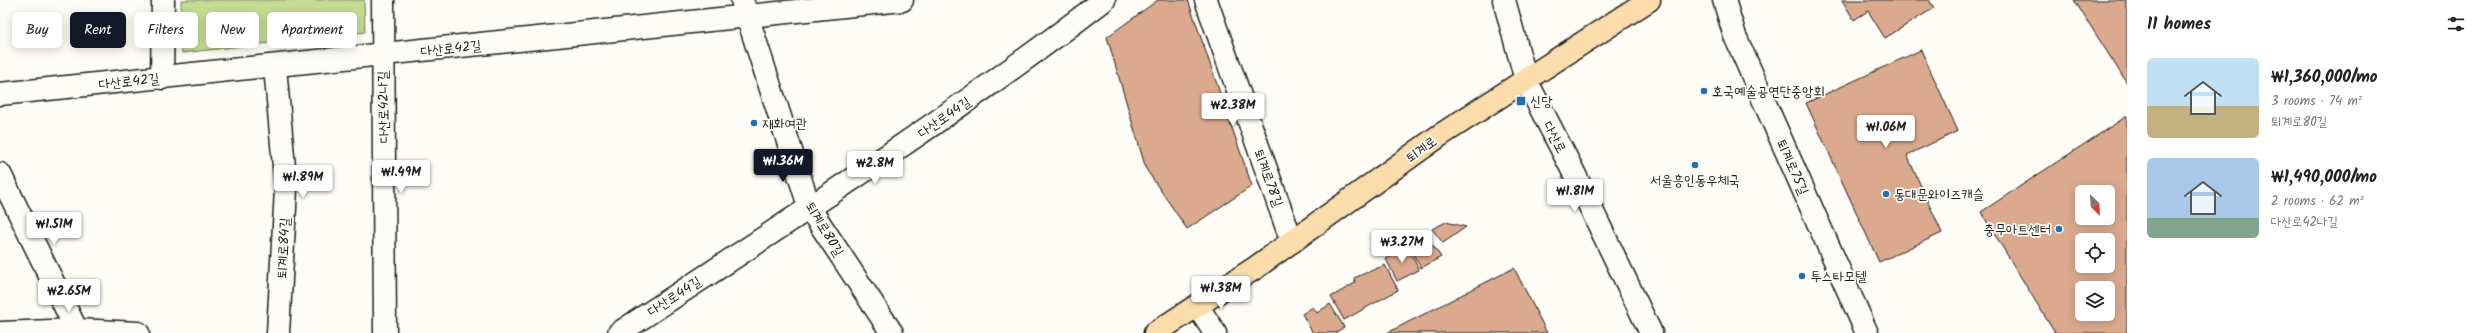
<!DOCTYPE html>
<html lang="en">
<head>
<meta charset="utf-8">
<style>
	:root { --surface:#fff; --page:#f2f2f2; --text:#222; --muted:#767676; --accent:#111827 }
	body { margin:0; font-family:Kalam,"Poor Story",sans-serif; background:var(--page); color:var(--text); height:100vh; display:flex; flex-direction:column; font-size:15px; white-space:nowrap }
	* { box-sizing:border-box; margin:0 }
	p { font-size:13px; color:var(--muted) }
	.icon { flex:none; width:22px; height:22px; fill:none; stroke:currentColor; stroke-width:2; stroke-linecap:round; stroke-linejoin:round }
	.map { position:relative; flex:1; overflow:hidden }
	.panel { display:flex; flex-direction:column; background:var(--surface); width:360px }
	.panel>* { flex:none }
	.top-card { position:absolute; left:12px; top:12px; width:380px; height:36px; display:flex; gap:8px }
	.needle { width:26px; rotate:155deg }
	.tools { position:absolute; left:2075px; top:185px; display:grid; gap:8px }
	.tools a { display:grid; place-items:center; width:40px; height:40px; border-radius:6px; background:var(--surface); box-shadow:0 2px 10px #0003; font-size:20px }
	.price { position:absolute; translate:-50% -34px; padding:0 9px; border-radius:4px; background:#fff; color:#222; font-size:13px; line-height:26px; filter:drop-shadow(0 1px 2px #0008) }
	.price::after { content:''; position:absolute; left:50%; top:24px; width:12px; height:9px; margin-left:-6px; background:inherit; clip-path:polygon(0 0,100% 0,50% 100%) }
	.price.current { background:var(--accent); color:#fff }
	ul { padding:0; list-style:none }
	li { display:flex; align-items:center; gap:12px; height:100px; padding:0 20px }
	li span { display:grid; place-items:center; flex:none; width:112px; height:80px; border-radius:6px; color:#555 }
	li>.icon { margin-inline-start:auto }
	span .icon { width:48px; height:48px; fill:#fffc; stroke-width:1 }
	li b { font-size:17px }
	h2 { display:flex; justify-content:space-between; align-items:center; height:48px; padding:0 20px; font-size:17px }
	.tag { padding:0 14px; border-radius:6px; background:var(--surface); box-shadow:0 2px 10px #0003; font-size:14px; line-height:36px }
	.tag.current { background:var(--accent); color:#fff }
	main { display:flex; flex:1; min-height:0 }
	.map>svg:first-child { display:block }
	.green { fill:#c5dd93; stroke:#707c58 }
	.building { fill:#dbaa8e; stroke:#1c1c1c; fill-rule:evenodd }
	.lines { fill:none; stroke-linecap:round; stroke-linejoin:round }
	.minor-casing { stroke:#1c1c1c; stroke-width:25 }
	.secondary-casing { stroke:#1c1c1c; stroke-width:25 }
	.primary-casing { stroke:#1c1c1c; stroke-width:25 }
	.minor { stroke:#fdfcf7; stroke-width:22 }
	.secondary { stroke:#fdfcf7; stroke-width:22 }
	.primary { stroke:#faddab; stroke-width:22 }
	.poi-dot { fill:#1f6fb2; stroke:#fdfcf7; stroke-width:1.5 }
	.labels { text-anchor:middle; stroke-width:3.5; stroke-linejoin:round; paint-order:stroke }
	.street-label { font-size:14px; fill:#1c1c1c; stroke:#fdfcf7 }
	.poi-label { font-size:14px; fill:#1c1c1c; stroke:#fdfcf7; text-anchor:start }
</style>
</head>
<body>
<main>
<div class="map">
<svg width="2127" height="333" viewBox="0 0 2127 333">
	<rect width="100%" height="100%" fill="#fdfcf7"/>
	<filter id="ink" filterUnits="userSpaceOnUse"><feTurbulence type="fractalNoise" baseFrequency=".025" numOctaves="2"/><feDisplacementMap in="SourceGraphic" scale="8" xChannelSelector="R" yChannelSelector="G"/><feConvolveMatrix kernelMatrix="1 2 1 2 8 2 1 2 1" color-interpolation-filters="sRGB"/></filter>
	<g filter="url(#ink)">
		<path class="green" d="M 181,0 L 364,0 L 365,32 L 182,53 Z"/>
		<g class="building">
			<path d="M 1158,0 L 1188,0 L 1252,186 L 1187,229 L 1146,169 L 1107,37 Z"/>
			<path d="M 1842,0 L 1929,0 L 1934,8 L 1885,38 L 1868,11 L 1854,20 Z"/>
			<path d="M 2074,0 L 2127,0 L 2127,83 Z"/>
			<path d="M 1921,50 L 1958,131 L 1907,155 L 1942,233 L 1879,262 L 1806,103 Z"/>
			<path d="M 2127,116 L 2127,333 L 2055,333 L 1981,212 ZM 2082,192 L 2108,192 L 2108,218 L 2082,218 ZM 2082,240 L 2108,240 L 2108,266 L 2082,266 ZM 2082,288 L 2108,288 L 2108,314 L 2082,314 Z"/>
			<path d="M 1446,222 L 1466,227 L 1443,243 L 1432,229 Z"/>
			<path d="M 1428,239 L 1441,257 L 1421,268 L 1410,249 Z"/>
			<path d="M 1408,248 L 1419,270 L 1397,281 L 1386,259 Z"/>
			<path d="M 1385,265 L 1398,290 L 1344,320 L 1331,297 L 1355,283 L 1354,278 Z"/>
			<path d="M 1514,268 L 1547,333 L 1387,333 Z"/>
			<path d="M 1330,304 L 1344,327 L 1335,333 L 1313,333 L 1302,314 L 1313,307 L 1317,313 Z"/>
		</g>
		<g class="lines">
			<defs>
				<g id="minor">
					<path d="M 383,0 L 385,333"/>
					<path d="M 742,0 L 810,209 L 892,333"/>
					<path d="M 1206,0 L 1292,242"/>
					<path d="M 1724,0 L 1735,36 L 1867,333"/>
					<path d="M 275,67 L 286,189 L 278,333"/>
					<path d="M 162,78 L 163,0"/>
					<path d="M 0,94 L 902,0"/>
					<path d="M 0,174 L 78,333"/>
					<path d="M 1198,307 L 1215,333"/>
					<path d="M 1,333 L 76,330 L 138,333"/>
					<path d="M 619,333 C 783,225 948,120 1104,0"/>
				</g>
				<path id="secondary" d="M 1504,0 L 1526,80 L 1574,173 L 1651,333"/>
				<path id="primary" d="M 1155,333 L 1255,268 L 1439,136 L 1649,0"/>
			</defs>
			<use href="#minor" class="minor-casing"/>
			<use href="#secondary" class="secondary-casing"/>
			<use href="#primary" class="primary-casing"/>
			<use href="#minor" class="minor"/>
			<use href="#secondary" class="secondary"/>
			<use href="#primary" class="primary"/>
		</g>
	</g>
	<g class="poi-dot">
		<circle cx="1704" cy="91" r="4"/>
		<rect x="1516" y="96" width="10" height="10" rx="2"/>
		<circle cx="754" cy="123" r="4"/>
		<circle cx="1695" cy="165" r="4"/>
		<circle cx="1886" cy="194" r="4"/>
		<circle cx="2059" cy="229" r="4"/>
		<circle cx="1802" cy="276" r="4"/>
	</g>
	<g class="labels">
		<g class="street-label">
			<text transform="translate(451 48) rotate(-6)" y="5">다산로42길</text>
			<text transform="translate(129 81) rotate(-6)" y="5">다산로42길</text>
			<text transform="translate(383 107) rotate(-91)" y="5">다산로42나길</text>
			<text transform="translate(944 117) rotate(-35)" y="5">다산로44길</text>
			<text transform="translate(1555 137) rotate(62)" y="5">다산로</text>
			<text transform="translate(1421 149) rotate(-36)" y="5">퇴계로</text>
			<text transform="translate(1793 167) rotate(66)" y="5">퇴계로75길</text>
			<text transform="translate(1269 178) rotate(70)" y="5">퇴계로78길</text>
			<text transform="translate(825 229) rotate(59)" y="5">퇴계로80길</text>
			<text transform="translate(283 248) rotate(-87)" y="5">퇴계로84길</text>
			<text transform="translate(674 296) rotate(-33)" y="5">다산로44길</text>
		</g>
		<g class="poi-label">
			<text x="1712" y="96">호국예술공연단중앙회</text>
			<text x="1530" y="106">신당</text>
			<text x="762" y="128">재화여관</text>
			<text x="1695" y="185" text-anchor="middle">서울흥인동우체국</text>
			<text x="1894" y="199">동대문와이즈캐슬</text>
			<text x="2051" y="234" text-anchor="end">충무아트센터</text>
			<text x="1810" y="281">투스타모텔</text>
		</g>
	</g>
</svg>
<div class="tools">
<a><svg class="needle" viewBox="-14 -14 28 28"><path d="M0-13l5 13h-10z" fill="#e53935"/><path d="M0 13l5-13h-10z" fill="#767676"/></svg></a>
<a><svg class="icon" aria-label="locate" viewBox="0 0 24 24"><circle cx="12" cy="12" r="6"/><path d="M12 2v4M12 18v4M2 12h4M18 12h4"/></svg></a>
<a><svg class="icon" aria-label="layers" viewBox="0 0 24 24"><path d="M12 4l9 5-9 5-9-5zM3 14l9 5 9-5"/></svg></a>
</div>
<b class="price" style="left:1233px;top:127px">₩2.38M</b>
<b class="price" style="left:1886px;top:149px">₩1.06M</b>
<b class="price current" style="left:783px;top:183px">₩1.36M</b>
<b class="price" style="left:875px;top:185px">₩2.8M</b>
<b class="price" style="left:401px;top:194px">₩1.49M</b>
<b class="price" style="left:303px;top:199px">₩1.89M</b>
<b class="price" style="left:1575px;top:213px">₩1.81M</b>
<b class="price" style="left:54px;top:246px">₩1.51M</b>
<b class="price" style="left:1402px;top:264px">₩3.27M</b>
<b class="price" style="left:1221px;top:310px">₩1.38M</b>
<b class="price" style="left:69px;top:313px">₩2.65M</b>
<div class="top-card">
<a class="tag">Buy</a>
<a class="tag current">Rent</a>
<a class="tag">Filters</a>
<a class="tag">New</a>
<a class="tag">Apartment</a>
</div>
</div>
<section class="panel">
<h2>11 homes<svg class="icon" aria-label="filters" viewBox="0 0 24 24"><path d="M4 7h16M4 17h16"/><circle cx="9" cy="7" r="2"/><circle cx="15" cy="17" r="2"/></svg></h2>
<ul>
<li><span style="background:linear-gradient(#bfe0f5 60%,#c2b280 0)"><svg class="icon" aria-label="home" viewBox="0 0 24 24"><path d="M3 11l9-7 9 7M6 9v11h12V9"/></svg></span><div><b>₩1,360,000/mo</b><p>3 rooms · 74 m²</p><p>퇴계로80길</p></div></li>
<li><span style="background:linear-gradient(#a9c7e8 75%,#7fa58c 0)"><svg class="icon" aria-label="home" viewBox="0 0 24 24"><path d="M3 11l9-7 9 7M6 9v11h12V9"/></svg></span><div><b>₩1,490,000/mo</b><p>2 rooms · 62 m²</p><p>다산로42나길</p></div></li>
</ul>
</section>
</main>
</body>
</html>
